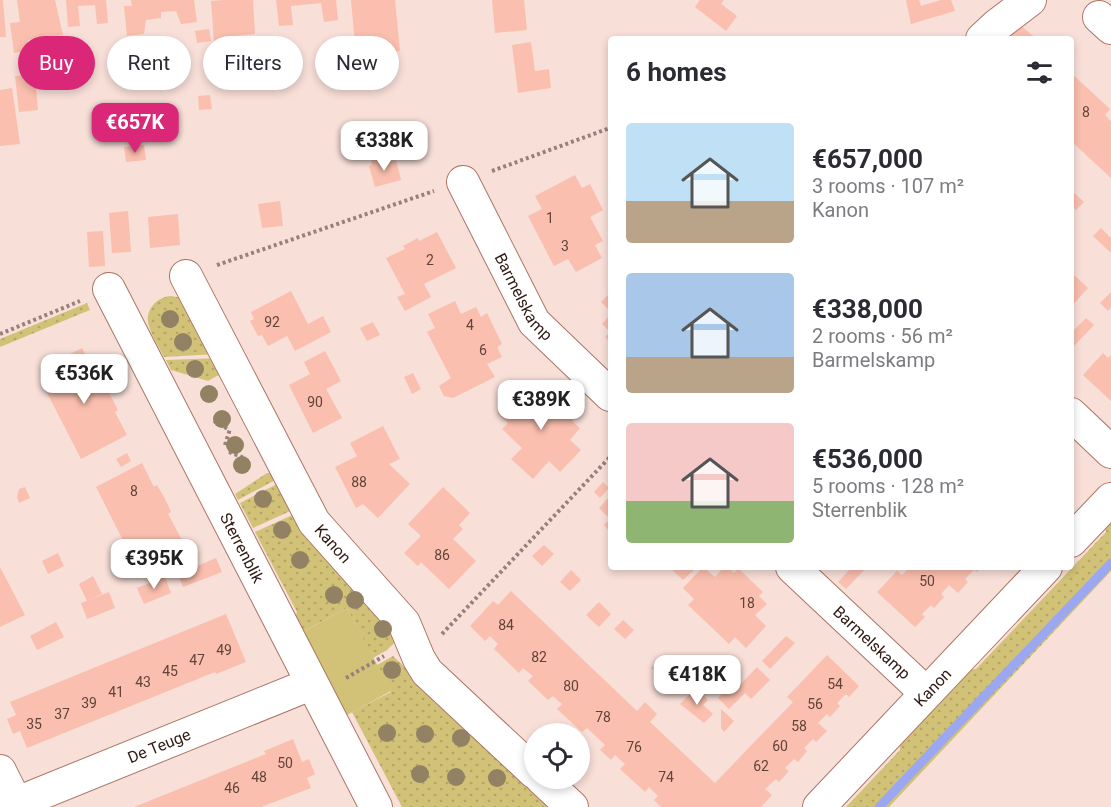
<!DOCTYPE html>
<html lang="en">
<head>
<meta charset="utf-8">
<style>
	:root { --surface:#fff; --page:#f2f2f3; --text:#2b2b33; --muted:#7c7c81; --accent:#db2777 }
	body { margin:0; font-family:Roboto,sans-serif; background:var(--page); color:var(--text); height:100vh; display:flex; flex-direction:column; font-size:22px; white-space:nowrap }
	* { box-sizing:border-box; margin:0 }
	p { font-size:20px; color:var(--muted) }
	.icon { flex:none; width:33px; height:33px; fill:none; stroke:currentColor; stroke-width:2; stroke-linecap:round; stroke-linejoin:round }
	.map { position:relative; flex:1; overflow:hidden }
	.side { position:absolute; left:608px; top:36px; width:466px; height:534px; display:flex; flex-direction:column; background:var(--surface); border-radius:6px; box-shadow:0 3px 9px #0003 }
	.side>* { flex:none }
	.banner { position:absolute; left:18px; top:36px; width:500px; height:54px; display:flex; gap:12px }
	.controls { position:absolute; left:524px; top:723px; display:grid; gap:12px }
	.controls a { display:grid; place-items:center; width:66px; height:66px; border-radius:50%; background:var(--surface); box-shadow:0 3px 9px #0003; font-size:30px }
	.price { position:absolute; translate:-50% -51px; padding:0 14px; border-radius:12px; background:#fff; color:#222; font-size:20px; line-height:39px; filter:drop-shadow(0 2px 3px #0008) }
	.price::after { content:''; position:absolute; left:50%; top:36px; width:18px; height:14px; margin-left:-9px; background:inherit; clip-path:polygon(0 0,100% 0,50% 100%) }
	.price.on { background:var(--accent); color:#fff }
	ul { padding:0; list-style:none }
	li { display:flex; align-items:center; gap:18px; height:150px; padding:0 18px }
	li span { display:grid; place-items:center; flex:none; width:168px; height:120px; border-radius:6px; color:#555 }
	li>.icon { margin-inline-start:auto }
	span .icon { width:72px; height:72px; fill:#fffc; stroke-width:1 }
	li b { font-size:26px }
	h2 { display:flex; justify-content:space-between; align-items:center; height:72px; padding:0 18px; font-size:26px }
	.pill { padding:0 21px; border-radius:27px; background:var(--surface); box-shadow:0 3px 9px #0003; font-size:21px; line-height:54px }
	.pill.on { background:var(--accent); color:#fff }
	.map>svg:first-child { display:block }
	.grass { fill:url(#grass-dots) }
	.green { fill:#d2c277 }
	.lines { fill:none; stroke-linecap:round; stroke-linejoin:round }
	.stream { stroke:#9ca7f2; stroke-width:9 }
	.building { fill:#fabfae }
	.minor-casing { stroke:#ac7666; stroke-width:34 }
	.path { stroke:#98817a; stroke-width:4; stroke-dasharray:3 3; stroke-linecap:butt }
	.minor { stroke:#fff; stroke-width:32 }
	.tree { fill:#928162 }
	.labels { text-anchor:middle; stroke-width:6; stroke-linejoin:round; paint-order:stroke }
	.number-label { font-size:14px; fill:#62433a }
	.street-label { font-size:16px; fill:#2f1a14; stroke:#f8dfd8 }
</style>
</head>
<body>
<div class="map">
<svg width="1111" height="807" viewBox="0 0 1111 807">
	<defs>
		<pattern id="grass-dots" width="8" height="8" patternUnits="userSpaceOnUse" patternTransform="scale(1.5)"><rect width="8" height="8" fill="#d2c277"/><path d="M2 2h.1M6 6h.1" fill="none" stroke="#b5a666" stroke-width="1.8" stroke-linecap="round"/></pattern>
	</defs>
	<rect width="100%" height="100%" fill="#f8dfd8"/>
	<g class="grass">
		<path d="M 171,296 L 182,298 L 217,354 L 164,357 C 159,347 152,337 149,326 C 144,311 156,297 171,296 Z"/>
		<path d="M 87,303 L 90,310 L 0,347 L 0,339 Z"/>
		<path d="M 219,358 L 226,371 L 208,381 L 171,370 L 166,360 Z"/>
		<path d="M 267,473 L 279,473 L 281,477 L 238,500 L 235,494 Z"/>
		<path d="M 283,481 L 297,508 L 253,528 L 240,503 Z"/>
		<path d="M 299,512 L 392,624 L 396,641 L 387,650 L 373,658 L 347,608 L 299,634 L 293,624 L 297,612 L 255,532 Z"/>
		<path d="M 1111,513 L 1111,571 L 889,807 L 846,807 L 900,750 L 901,736 L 964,669 L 976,669 L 1106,532 L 1106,518 Z"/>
		<path d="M 393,656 L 552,807 L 402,807 L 352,712 L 391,692 L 377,665 Z"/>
	</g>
	<path class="green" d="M 347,608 L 391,691 L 347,715 L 303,632 Z"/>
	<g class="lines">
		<path class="stream" d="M 879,807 L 1111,563"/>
	</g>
	<g class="building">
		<path d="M 0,0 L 3,0 L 6,37 L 0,37 Z"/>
		<path d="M 17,0 L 55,0 L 63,35 L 28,40 L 29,50 L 14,53 L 10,23 L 20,22 Z"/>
		<path d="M 66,0 L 106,0 L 108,23 L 97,24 L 95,5 L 78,6 L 80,26 L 68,27 Z"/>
		<path d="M 131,0 L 194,0 L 197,22 L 181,24 L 176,11 L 161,12 L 161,18 L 146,20 L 144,34 L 127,36 L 124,6 L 132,6 Z"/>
		<path d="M 224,0 L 253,0 L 255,34 L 234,36 L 237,68 L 216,70 L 211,1 Z"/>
		<path d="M 276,0 L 336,0 L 338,20 L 324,22 L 321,3 L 291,6 L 293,25 L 279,26 Z"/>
		<path d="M 351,0 L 395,0 L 400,51 L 380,53 L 381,66 L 357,68 Z"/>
		<path d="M 492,0 L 524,0 L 527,30 L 495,33 Z"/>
		<path d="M 700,0 L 724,0 L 721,4 L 737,16 L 726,31 L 695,7 Z"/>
		<path d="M 906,0 L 919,0 L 921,6 L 941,0 L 951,0 L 955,11 L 911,24 Z"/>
		<path d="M 1020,25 L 1032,35 L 1038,39 L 1007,39 Z"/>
		<path d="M 209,29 L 211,41 L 197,43 L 195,31 Z"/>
		<path d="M 531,42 L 535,71 L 549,69 L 551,88 L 518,93 L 512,45 Z"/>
		<path d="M 352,43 L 355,79 L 335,81 L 331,44 Z"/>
		<path d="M 136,44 L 139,84 L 120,85 L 117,46 Z"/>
		<path d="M 285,46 L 288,72 L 274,73 L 272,48 Z"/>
		<path d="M 1071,73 L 1110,109 L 1105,115 L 1111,121 L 1111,178 L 1071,141 Z"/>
		<path d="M 35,74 L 38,110 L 19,112 L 15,76 Z"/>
		<path d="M 12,88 L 20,144 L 0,146 L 0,90 Z"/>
		<path d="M 210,95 L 212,109 L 199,110 L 198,96 Z"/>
		<path d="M 144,145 L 146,160 L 126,162 L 124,147 Z"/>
		<path d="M 384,157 L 385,162 L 396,160 L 401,180 L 375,187 L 369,166 L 372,165 L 371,160 Z"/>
		<path d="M 575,175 L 582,188 L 590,184 L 603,210 L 590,217 L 603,241 L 595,245 L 602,258 L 576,272 L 568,259 L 554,266 L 528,216 L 542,209 L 535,196 Z"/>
		<path d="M 1071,190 L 1084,202 L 1076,210 L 1071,205 Z"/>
		<path d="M 280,201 L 283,226 L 262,228 L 258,204 Z"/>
		<path d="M 128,211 L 131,252 L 112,253 L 109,213 Z"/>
		<path d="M 178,214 L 180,245 L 150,248 L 148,217 Z"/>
		<path d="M 1101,228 L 1111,238 L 1111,253 L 1093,236 Z"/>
		<path d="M 103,231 L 105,266 L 89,267 L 87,232 Z"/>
		<path d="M 437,232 L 456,268 L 424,284 L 431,297 L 405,311 L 397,297 L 405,294 L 386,258 L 405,249 L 403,246 L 418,238 L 419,241 Z"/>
		<path d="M 1071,272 L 1088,288 L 1071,307 Z"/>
		<path d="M 291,291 L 308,324 L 323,316 L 331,332 L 295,351 L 287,336 L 268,346 L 262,335 L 258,336 L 250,321 L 254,319 L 251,312 Z"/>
		<path d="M 1111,292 L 1111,307 L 1108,311 L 1100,303 Z"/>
		<path d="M 610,293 L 610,311 L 601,302 Z"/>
		<path d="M 455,301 L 461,314 L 476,307 L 481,317 L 487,313 L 502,344 L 497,347 L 502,357 L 487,364 L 495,377 L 453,398 L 444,396 L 439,386 L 451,378 L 427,332 L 435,328 L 428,314 Z"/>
		<path d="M 610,315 L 610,342 L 605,337 L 610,332 L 602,324 Z"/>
		<path d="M 1086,318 L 1094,325 L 1073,347 L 1071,346 L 1071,333 Z"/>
		<path d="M 373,322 L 380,335 L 367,341 L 360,328 Z"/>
		<path d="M 82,348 L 101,385 L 104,383 L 118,410 L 115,412 L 127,435 L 81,459 L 43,385 L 63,374 L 56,361 Z"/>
		<path d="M 325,351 L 341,381 L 326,389 L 342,418 L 313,433 L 289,385 L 310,374 L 304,362 Z"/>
		<path d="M 1103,353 L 1108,358 L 1111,355 L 1111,401 L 1083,375 Z"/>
		<path d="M 413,373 L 421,389 L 412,394 L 404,377 Z"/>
		<path d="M 540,389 L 548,397 L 552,392 L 577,416 L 572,421 L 580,428 L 570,440 L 581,450 L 560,472 L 549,461 L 533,479 L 511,459 L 522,448 L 502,429 L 508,423 L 497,413 L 518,391 L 528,401 Z"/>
		<path d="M 383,426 L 400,459 L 389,464 L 410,484 L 378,518 L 363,504 L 356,508 L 335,467 L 357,456 L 350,443 Z"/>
		<path d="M 127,453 L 131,461 L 121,467 L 116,459 Z"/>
		<path d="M 142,463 L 154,487 L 157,485 L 165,499 L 171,512 L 168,514 L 189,553 L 158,568 L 151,554 L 134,562 L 96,487 Z"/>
		<path d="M 603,482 L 609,488 L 600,498 L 594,492 Z"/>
		<path d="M 25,487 L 30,498 L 19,503 L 17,497 L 19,489 Z"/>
		<path d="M 443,487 L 470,513 L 459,525 L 463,529 L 453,539 L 476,561 L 449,589 L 421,562 L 418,566 L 404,553 L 421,536 L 408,524 Z"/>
		<path d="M 610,496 L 610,532 L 604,525 L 610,519 L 599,508 Z"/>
		<path d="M 544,545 L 554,554 L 542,566 L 532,556 Z"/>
		<path d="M 58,553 L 64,566 L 48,574 L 42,561 Z"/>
		<path d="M 216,558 L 222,572 L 183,587 L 178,574 Z"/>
		<path d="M 0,567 L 25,615 L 0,627 Z"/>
		<path d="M 669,567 L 692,567 L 695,569 L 683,580 Z"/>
		<path d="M 703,567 L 715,577 L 724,567 L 728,567 L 734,573 L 738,568 L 763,592 L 759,596 L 767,604 L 755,615 L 766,626 L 746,648 L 735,637 L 729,644 L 688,605 L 694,599 L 683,588 Z"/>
		<path d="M 852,567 L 867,567 L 846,589 L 838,582 Z"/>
		<path d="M 910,567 L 982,567 L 977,572 L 974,570 L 965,579 L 968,582 L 958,593 L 949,585 L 941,594 L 944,597 L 934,608 L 931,605 L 922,614 L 925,617 L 915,627 L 877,592 L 897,571 L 902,575 Z"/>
		<path d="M 571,570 L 581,580 L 570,591 L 560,582 Z"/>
		<path d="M 93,576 L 102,594 L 87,601 L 79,584 Z"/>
		<path d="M 165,577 L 171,593 L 144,604 L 137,588 Z"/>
		<path d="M 511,591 L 637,711 L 645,702 L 657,714 L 650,722 L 715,783 L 793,702 L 787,697 L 827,655 L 859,686 L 849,697 L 846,694 L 837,703 L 840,706 L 830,717 L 827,714 L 818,723 L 827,731 L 816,742 L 813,739 L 804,748 L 807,751 L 798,762 L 794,759 L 785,768 L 789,771 L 779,782 L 776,779 L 765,789 L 772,795 L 761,807 L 661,807 L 654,800 L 658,796 L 649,787 L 645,792 L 620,769 L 625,764 L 615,755 L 611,760 L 600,750 L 605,745 L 587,728 L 582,732 L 557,709 L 562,704 L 553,696 L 548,700 L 528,681 L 533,676 L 523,668 L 519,673 L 494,649 L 498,644 L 490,636 L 485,641 L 470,626 L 493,601 L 498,605 Z"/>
		<path d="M 109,592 L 115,608 L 87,619 L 81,603 Z"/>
		<path d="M 599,602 L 611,614 L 599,627 L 586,615 Z"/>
		<path d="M 226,614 L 246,662 L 216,674 L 215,672 L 27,748 L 20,731 L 13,734 L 7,719 L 16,715 L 10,702 Z"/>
		<path d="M 623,620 L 634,630 L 625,639 L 614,629 Z"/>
		<path d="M 56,622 L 64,637 L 37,650 L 30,636 Z"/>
		<path d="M 786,636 L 795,643 L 770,669 L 762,661 Z"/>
		<path d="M 661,657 L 675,671 L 665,681 L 651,668 Z"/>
		<path d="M 757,667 L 770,680 L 751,699 L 745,693 L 729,709 L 718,698 L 733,682 L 738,687 Z"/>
		<path d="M 696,688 L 708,700 L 703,705 L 713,714 L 704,723 L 680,704 Z"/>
		<path d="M 721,709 L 734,721 L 724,732 L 721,728 Z"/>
		<path d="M 293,739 L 302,762 L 309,759 L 315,774 L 307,778 L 311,788 L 261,807 L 134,807 L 266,754 L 264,751 Z"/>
	</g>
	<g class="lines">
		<defs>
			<g id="minor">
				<path d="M 1099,17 L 1111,28"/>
				<path d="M 982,39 L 997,25 L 1030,0"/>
				<path id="s1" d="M 463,182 L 534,322 L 610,395"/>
				<path id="s2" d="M 186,276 L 314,522 L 404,623 L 419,659 L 427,672 L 534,772"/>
				<path id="s3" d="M 109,289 L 376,807"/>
				<path d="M 1071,414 L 1111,452"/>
				<path d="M 1071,541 L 1111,499"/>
				<path id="s4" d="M 792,567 L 926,693"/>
				<path d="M 0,771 L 18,807"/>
				<path d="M 541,778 L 572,807"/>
				<path id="s5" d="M 7,807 L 311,684"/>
				<path id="s6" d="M 819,807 L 1046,567"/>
			</g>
		</defs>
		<use href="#minor" class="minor-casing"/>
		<g class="path">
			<path d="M 492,171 L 610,128"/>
			<path d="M 217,265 L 434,191"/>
			<path d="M 0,334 L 80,301"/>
			<path d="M 214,421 L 228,429"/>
			<path d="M 225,445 L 230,429"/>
			<path d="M 229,452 L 244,458"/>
			<path d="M 442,634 L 610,457"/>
			<path d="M 346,678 L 384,656"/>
		</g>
		<use href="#minor" class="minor"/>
	</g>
	<g class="tree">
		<circle cx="170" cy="319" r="9"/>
		<circle cx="183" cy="342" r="9"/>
		<circle cx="195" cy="369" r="9"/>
		<circle cx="209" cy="394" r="9"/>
		<circle cx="222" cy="419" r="9"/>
		<circle cx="235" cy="445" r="9"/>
		<circle cx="242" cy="465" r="9"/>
		<circle cx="263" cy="499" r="9"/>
		<circle cx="282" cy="530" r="9"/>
		<circle cx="300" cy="560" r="9"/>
		<circle cx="334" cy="595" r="9"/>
		<circle cx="355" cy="600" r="9"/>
		<circle cx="383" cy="629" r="9"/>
		<circle cx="392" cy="670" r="9"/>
		<circle cx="387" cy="733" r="9"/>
		<circle cx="425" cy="734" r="9"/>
		<circle cx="461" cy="738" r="9"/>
		<circle cx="420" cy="774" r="9"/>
		<circle cx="456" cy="777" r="9"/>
		<circle cx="497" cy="778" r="9"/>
	</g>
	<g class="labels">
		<g class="number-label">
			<text x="1086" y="117">8</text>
			<text x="550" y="223">1</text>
			<text x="565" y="251">3</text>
			<text x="430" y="265">2</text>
			<text x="272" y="327">92</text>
			<text x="470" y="330">4</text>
			<text x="483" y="355">6</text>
			<text x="315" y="407">90</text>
			<text x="359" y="487">88</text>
			<text x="134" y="496">8</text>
			<text x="442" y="560">86</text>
			<text x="927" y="586">50</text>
			<text x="747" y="608">18</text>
			<text x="506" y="630">84</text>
			<text x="224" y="655">49</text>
			<text x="539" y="662">82</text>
			<text x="197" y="665">47</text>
			<text x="170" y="676">45</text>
			<text x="143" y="687">43</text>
			<text x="835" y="689">54</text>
			<text x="571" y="691">80</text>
			<text x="116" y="697">41</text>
			<text x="89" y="708">39</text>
			<text x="815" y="709">56</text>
			<text x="62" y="719">37</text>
			<text x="603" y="722">78</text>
			<text x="34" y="729">35</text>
			<text x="799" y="731">58</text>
			<text x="780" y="751">60</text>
			<text x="634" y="752">76</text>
			<text x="285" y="768">50</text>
			<text x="761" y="771">62</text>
			<text x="259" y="782">48</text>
			<text x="666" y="782">74</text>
			<text x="232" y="793">46</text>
		</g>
		<g class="street-label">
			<text dy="6" stroke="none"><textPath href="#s1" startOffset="130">Barmelskamp</textPath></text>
			<text dy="6" stroke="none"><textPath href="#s2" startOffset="306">Kanon</textPath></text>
			<text dy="6" stroke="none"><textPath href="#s3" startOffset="291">Sterrenblik</textPath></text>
			<text dy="6" stroke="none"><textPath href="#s4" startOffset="110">Barmelskamp</textPath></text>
			<text dy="6" stroke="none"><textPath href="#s6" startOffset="165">Kanon</textPath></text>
			<text dy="6" stroke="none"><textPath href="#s5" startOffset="164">De Teuge</textPath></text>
		</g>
	</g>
</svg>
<div class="controls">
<a><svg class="icon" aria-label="locate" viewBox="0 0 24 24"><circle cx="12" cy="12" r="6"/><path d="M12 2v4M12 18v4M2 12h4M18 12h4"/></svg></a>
</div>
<b class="price on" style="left:135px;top:154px">€657K</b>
<b class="price" style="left:384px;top:172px">€338K</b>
<b class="price" style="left:84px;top:405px">€536K</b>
<b class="price" style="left:541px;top:431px">€389K</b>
<b class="price" style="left:154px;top:590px">€395K</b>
<b class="price" style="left:697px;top:706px">€418K</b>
<div class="banner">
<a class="pill on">Buy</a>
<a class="pill">Rent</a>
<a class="pill">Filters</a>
<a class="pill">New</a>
</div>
<section class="side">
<h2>6 homes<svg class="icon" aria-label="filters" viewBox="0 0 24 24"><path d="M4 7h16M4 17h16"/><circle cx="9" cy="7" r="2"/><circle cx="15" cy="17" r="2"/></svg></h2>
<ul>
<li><span style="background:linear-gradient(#bfe0f5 65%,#b9a48a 0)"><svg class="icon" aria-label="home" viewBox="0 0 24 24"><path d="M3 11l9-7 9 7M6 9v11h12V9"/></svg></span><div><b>€657,000</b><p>3 rooms · 107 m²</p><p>Kanon</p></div></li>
<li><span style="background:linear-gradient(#a9c7e8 70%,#b9a48a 0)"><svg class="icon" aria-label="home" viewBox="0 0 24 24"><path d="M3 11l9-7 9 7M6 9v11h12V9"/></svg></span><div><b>€338,000</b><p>2 rooms · 56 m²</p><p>Barmelskamp</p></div></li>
<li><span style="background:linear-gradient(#f6c9c9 65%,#8fb573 0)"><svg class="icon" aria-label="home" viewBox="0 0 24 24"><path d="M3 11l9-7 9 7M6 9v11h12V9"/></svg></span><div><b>€536,000</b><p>5 rooms · 128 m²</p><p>Sterrenblik</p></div></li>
</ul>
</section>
</div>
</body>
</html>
